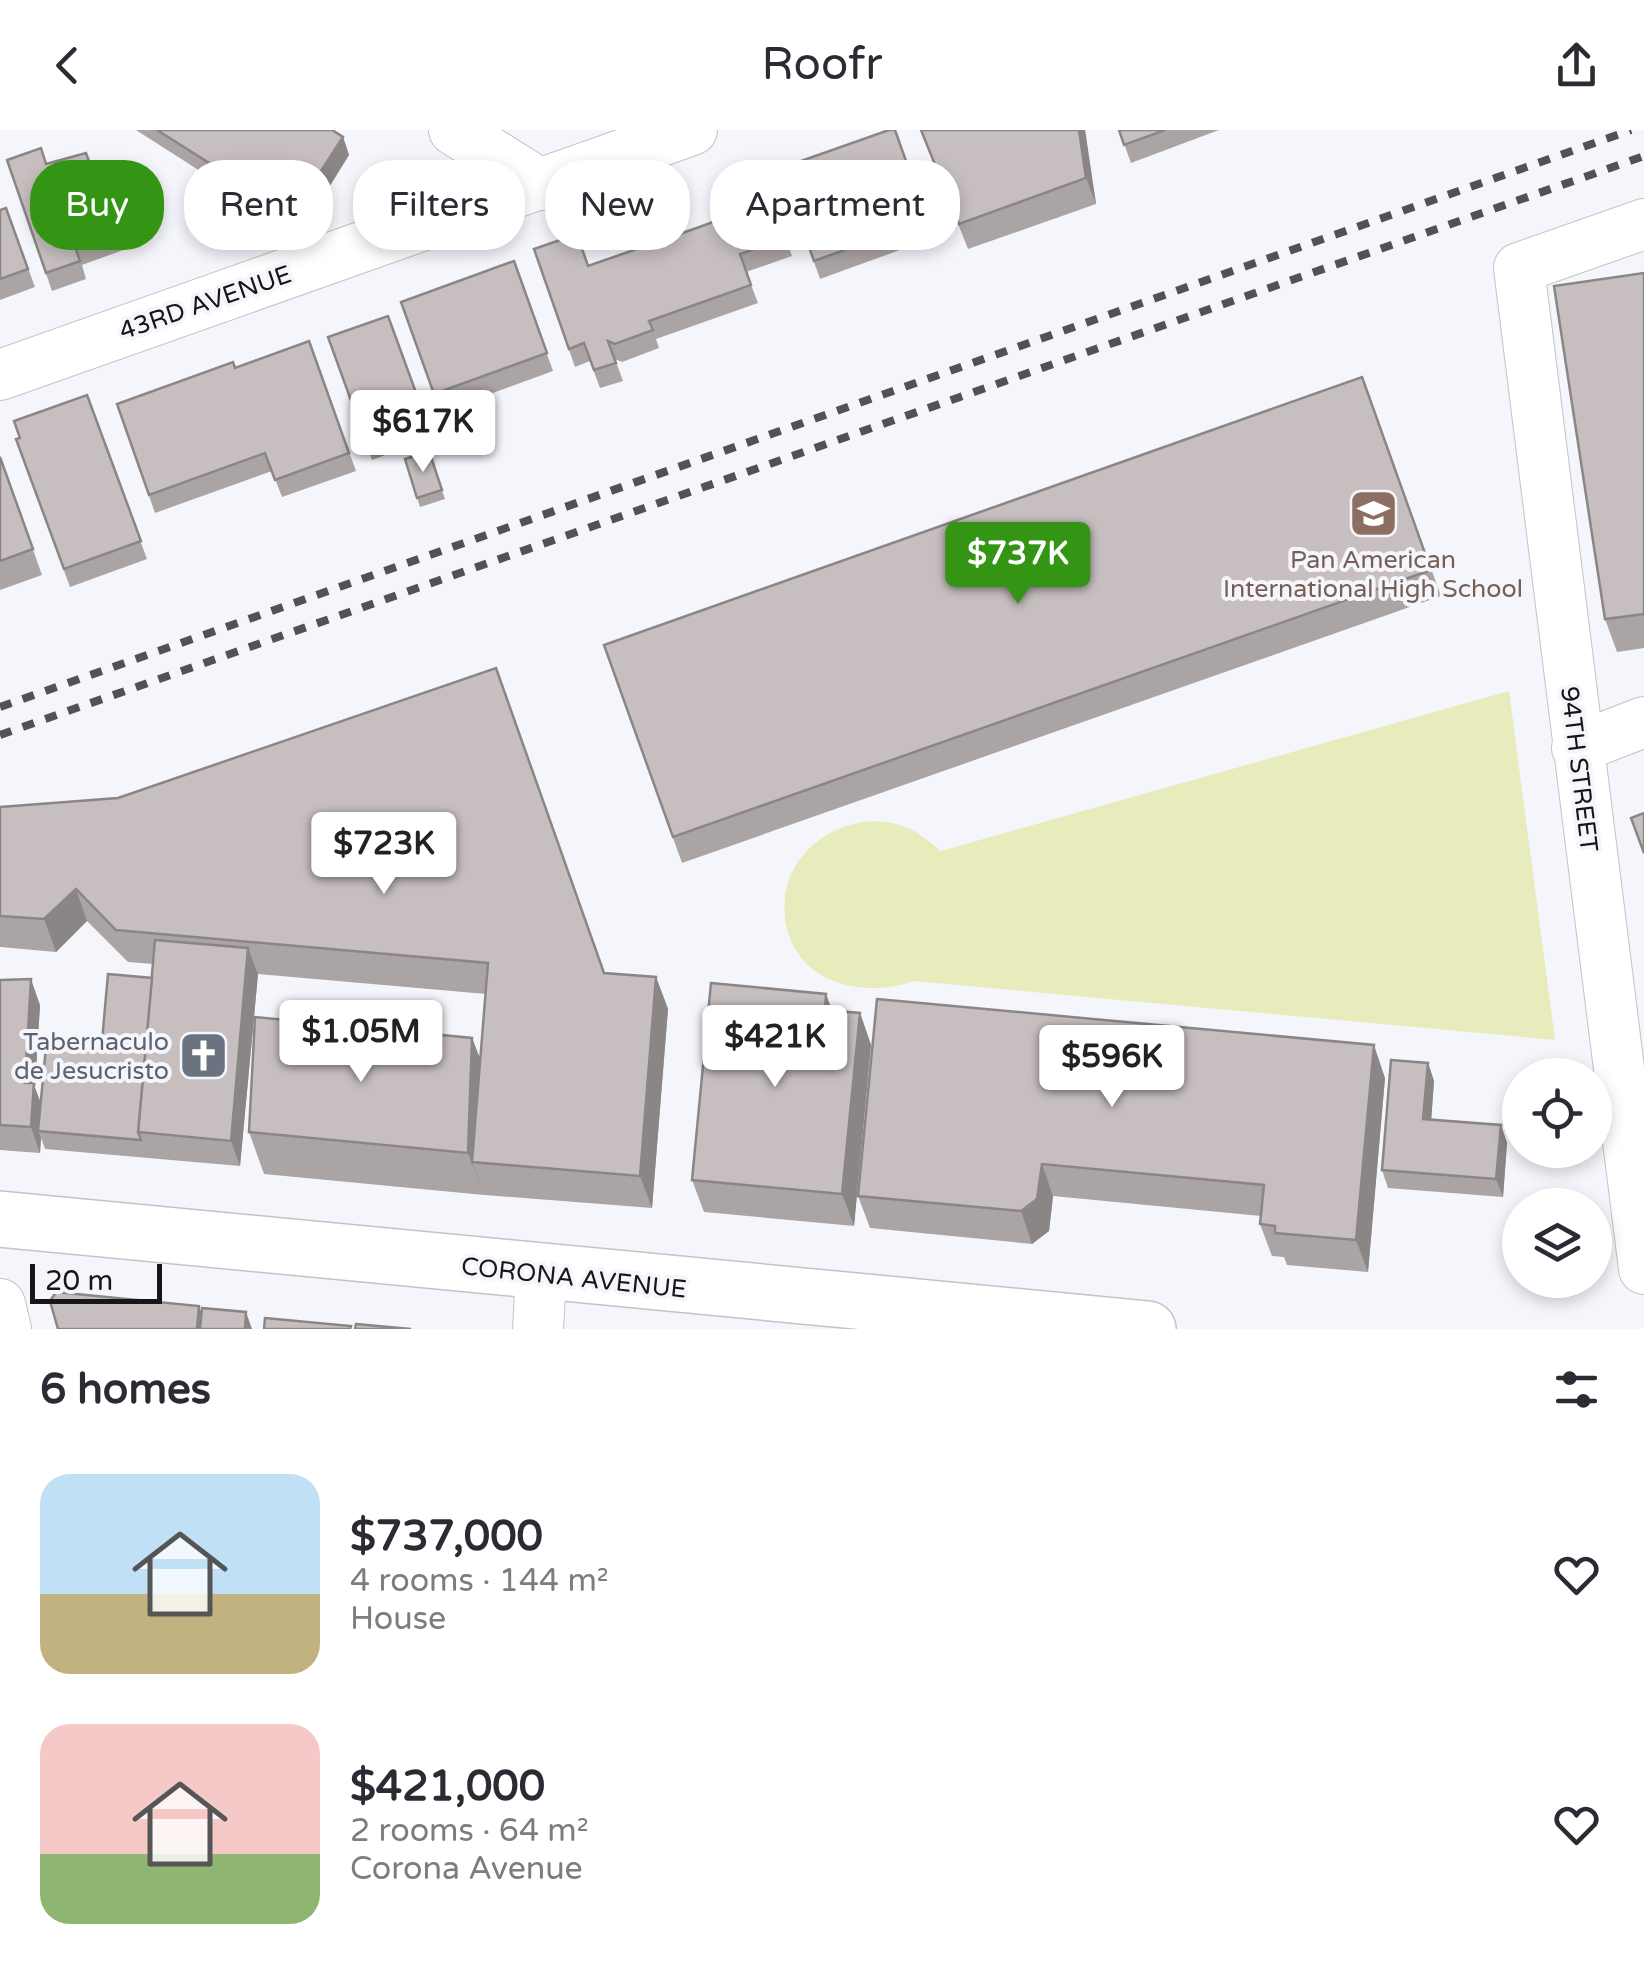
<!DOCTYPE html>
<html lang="en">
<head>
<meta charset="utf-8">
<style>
	:root { --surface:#fff; --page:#f7f7f7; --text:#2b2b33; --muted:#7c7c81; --accent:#349413 }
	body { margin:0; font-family:"Varela Round",sans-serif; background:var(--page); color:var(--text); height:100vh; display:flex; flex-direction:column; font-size:38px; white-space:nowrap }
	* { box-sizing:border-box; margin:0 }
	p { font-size:32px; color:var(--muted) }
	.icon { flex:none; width:55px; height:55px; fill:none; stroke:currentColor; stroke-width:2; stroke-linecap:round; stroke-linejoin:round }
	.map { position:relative; height:1199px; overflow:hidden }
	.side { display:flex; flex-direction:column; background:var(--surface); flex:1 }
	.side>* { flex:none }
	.top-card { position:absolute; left:30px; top:30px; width:1000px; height:90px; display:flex; gap:20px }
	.fabs { position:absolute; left:1502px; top:928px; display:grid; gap:20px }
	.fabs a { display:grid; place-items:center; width:110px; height:110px; border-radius:50%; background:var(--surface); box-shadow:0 5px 15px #0003; font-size:50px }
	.scale { position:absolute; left:30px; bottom:25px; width:132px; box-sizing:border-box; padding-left:10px; border:5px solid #151618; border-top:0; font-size:28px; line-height:35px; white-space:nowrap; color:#151618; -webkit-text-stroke:8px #f5f6fc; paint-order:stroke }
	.price { position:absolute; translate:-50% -85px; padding:0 22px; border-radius:10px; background:#fff; color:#222; font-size:32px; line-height:65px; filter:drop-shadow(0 2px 5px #0008) }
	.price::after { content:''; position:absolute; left:50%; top:60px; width:30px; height:22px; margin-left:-15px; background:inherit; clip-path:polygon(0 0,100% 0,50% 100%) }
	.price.selected { background:var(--accent); color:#fff }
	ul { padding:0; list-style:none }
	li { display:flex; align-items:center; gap:30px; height:250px; padding:0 40px }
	li span { display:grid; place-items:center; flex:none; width:280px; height:200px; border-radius:30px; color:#555 }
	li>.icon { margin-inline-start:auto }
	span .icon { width:120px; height:120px; fill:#fffc; stroke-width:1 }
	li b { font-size:42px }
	h2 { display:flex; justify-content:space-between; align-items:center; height:120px; padding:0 40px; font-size:42px }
	.chip { padding:0 35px; border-radius:40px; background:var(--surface); box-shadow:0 5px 15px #0003; font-size:35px; line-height:90px }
	.chip.selected { background:var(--accent); color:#fff }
	header { display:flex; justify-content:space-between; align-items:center; height:130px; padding:0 40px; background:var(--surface); font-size:45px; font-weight:600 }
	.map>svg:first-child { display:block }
	.green { fill:#e8ebbc }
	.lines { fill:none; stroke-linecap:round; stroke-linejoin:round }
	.minor-casing { stroke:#c2c3c9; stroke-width:52 }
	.tertiary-casing { stroke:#c2c3c9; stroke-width:58 }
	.minor { stroke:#fff; stroke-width:50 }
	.tertiary { stroke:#fff; stroke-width:55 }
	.rail { stroke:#515255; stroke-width:8; stroke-dasharray:12 12; stroke-linecap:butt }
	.wall { fill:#aba4a4 }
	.shaded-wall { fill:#8b8686 }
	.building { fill:#c7bfbf; stroke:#8b8686; stroke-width:2.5 }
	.labels { text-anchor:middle; stroke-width:8; stroke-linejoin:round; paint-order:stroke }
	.street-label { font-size:25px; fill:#151618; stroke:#f5f6fc }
	.education-label { font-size:25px; fill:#785e54; stroke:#f5f6fc }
	.worship-label { font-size:25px; fill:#5b616d; stroke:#f5f6fc; text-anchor:end }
</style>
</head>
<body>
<header><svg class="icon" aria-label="back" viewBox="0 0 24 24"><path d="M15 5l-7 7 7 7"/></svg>Roofr<svg class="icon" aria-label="share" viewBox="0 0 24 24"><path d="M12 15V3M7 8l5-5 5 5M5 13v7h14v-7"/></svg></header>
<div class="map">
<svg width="1644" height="1199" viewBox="0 0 1644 1199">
	<rect width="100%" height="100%" fill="#f5f6fc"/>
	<path class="green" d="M 1509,561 L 1555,910 L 914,851 C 852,873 778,844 785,768 C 790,714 853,678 902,696 C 917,701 929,711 941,721 Z"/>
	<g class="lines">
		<defs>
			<g id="minor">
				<path d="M 454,0 L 542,55"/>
				<path d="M 1644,94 L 1519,138 L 1644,1139"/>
				<path d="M 0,245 L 692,0"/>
				<path d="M 1577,618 L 1644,592"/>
				<path d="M 0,1174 L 6,1199"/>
				<path d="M 538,1199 L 541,1143"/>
			</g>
			<path id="tertiary" d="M 0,1089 L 1148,1199"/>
		</defs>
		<use href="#minor" class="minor-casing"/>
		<use href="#tertiary" class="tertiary-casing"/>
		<use href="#minor" class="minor"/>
		<use href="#tertiary" class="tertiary"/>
		<g class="rail">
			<path d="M 0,577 L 1631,0"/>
			<path d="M 0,605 L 1644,26"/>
		</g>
	</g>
	<g class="wall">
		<path d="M 136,0 L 332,0 L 343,7 L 349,25 L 326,62 L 315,55 L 303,74 L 278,81 L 255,66 L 250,73 Z"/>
		<path d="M 895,0 L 933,108 L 820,149 L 781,38 Z"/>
		<path d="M 921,0 L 1085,0 L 1096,74 L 968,119 Z"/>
		<path d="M 1119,0 L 1219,0 L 1131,33 Z"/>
		<path d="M 7,30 L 46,34 L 94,45 L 100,44 L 126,119 L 82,135 L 86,149 L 52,161 Z"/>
		<path d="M 761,38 L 792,126 L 746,142 L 758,173 L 656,209 L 659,218 L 622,232 L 615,229 L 623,251 L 600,258 L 590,231 L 575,237 L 534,119 L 588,136 L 727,87 Z"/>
		<path d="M 6,78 L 35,157 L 0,170 L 0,80 Z"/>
		<path d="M 514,131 L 553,241 L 441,282 L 401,172 Z"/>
		<path d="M 1644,143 L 1644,518 L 1617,522 L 1605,489 Z"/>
		<path d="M 388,186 L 432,308 L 372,330 L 328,207 Z"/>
		<path d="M 309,211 L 356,341 L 282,367 L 272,341 L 155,383 L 117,274 L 235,238 Z"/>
		<path d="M 1362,247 L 1441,466 L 682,733 L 604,515 Z"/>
		<path d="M 87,265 L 147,429 L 70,457 L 16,309 Z"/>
		<path d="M 429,321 L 445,369 L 420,377 L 405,329 Z"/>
		<path d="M 0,326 L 42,445 L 0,460 Z"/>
		<path d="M 0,677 L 604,843 L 656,847 L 668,879 L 652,1078 L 484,1065 L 264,1044 L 249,1002 L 472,908 L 480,929 L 486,864 L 258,844 L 240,1036 L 45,1019 L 41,1008 L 40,1023 L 0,1020 L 0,850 L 40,875 L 35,958 L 41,973 L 102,911 L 152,848 L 153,834 L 128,832 L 87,791 L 56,822 L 0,817 Z"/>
		<path d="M 832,880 L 860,883 L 871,915 L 854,1096 L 704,1082 L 692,1050 Z"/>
		<path d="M 1428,933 L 1434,951 L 1431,990 L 1501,995 L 1507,1013 L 1503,1067 L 1388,1058 L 1382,1040 Z"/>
		<path d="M 1385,948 L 1368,1142 L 1287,1135 L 1284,1127 L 1272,1126 L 1260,1094 L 1261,1086 L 1053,1066 L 1049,1101 L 1032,1114 L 870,1098 L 858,1066 Z"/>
	</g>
	<g class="shaded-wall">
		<path d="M 1079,0 L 1085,0 L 1096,74 L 1086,48 Z"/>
		<path d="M 343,7 L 349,25 L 326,62 L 319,44 Z"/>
		<path d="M 308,37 L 315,55 L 303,74 L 296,56 Z"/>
		<path d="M 248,48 L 255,66 L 250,73 L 244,55 Z"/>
		<path d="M 76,759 L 87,791 L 56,822 L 44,789 Z"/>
		<path d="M 248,818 L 258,844 L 240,1036 L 231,1011 Z"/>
		<path d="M 656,847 L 668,879 L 652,1078 L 640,1046 Z"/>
		<path d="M 31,849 L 40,875 L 35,958 L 43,979 L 38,1001 L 41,1008 L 40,1023 L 31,997 L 25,953 Z"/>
		<path d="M 826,864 L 838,896 L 825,880 Z"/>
		<path d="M 860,883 L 871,915 L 854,1096 L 842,1064 Z"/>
		<path d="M 472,908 L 488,949 L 472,1032 L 484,1065 L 468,1023 Z"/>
		<path d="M 1374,915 L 1385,948 L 1368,1142 L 1356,1110 Z"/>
		<path d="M 1428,933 L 1434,951 L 1430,1007 L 1423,989 Z"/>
		<path d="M 1501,995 L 1507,1013 L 1503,1067 L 1496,1049 Z"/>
		<path d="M 1042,1034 L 1053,1066 L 1049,1101 L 1032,1114 L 1021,1081 Z"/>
		<path d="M 199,1176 L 207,1199 L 197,1199 Z"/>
		<path d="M 246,1182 L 252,1199 L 245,1199 Z"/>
	</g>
	<g class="building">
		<path d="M 157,0 L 332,0 L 343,7 L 319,44 L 308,37 L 296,56 L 271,63 L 248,48 L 244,55 Z"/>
		<path d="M 889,0 L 895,0 L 927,90 L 814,131 L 781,38 Z"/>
		<path d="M 921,0 L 1079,0 L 1086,48 L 959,94 Z"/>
		<path d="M 1119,0 L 1165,0 L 1124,15 Z"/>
		<path d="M 41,18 L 46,34 L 86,23 L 94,45 L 100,44 L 120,101 L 75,117 L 80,131 L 46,143 L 7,30 Z"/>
		<path d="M 761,38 L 785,108 L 740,124 L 751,155 L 649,191 L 653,200 L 615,214 L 608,211 L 616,233 L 594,240 L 584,213 L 569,219 L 534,119 L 577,104 L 588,136 L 691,100 L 727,87 L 716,54 Z"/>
		<path d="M 6,78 L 28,139 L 0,149 L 0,80 Z"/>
		<path d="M 514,131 L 547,223 L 434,264 L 401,172 Z"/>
		<path d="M 1644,143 L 1644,484 L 1605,489 L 1554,156 Z"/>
		<path d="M 388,186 L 426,290 L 366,312 L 328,207 Z"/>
		<path d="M 309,211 L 349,323 L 275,350 L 265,323 L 149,365 L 117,274 L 233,232 L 235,238 Z"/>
		<path d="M 1362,247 L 1431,440 L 673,707 L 604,515 Z"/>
		<path d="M 87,265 L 141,411 L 64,439 L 16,309 L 20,308 L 14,291 Z"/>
		<path d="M 429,321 L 442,360 L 417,368 L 405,329 Z"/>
		<path d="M 0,327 L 33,419 L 0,431 Z"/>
		<path d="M 496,538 L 604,843 L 656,847 L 640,1046 L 472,1032 L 488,833 L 116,800 L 76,759 L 44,789 L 0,786 L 0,677 L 118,668 Z"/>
		<path d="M 1644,683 L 1644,723 L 1631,688 Z"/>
		<path d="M 155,810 L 248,818 L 231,1011 L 138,1002 Z"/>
		<path d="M 108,844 L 152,848 L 138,1002 L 141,1010 L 38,1001 L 47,906 L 102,911 Z"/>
		<path d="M 31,849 L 25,953 L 34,953 L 31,997 L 0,995 L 0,850 Z"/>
		<path d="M 711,853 L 826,864 L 825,880 L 860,883 L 842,1064 L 692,1050 Z"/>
		<path d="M 877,869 L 1374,915 L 1356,1110 L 1275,1103 L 1275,1096 L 1260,1094 L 1264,1055 L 1042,1034 L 1037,1069 L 1021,1081 L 858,1066 Z"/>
		<path d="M 255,887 L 472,908 L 468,1023 L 249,1002 Z"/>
		<path d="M 1391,930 L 1428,933 L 1423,989 L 1501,995 L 1496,1049 L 1382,1040 Z"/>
		<path d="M 56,1162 L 199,1176 L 197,1199 L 58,1199 L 50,1171 Z"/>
		<path d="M 202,1178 L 246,1182 L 245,1199 L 200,1199 Z"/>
		<path d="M 265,1188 L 351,1196 L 350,1199 L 264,1199 Z"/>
		<path d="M 356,1194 L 411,1199 L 355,1199 Z"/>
	</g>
	<defs>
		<symbol id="school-square" viewBox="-11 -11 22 22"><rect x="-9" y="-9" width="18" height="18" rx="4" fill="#8d6e63" stroke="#f5f6fc"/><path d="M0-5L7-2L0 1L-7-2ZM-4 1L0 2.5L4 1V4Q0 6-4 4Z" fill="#fff"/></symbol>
		<symbol id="church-square" viewBox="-11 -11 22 22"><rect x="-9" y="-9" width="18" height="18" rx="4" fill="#6b7280" stroke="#f5f6fc"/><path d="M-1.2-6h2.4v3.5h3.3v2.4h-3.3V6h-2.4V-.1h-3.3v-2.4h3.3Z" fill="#fff"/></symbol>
	</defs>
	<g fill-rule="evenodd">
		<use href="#school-square" x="1346" y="356" width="55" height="55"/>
		<use href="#church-square" x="176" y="898" width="55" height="55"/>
	</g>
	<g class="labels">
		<g class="street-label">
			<text transform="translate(205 172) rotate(-19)" y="9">43RD AVENUE</text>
			<text transform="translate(1580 639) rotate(83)" y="9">94TH STREET</text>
			<text transform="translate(574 1147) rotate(6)" y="9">CORONA AVENUE</text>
		</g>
		<g class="education-label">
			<text x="1373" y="438">Pan American<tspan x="1373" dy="29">International High School</tspan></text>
		</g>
		<g class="worship-label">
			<text x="169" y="920">Tabernaculo<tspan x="169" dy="29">de Jesucristo</tspan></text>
		</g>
	</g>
</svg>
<div class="fabs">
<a><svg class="icon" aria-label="locate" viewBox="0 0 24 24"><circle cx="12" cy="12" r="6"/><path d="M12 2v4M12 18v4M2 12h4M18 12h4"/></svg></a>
<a><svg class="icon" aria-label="layers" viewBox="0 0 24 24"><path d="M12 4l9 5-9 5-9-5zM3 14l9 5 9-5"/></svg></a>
</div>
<div class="scale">20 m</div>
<b class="price" style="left:423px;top:345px">$617K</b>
<b class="price selected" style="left:1018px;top:477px">$737K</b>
<b class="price" style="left:384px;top:767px">$723K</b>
<b class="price" style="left:361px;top:955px">$1.05M</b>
<b class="price" style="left:775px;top:960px">$421K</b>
<b class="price" style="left:1112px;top:980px">$596K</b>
<div class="top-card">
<a class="chip selected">Buy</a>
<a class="chip">Rent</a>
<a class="chip">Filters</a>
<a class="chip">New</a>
<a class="chip">Apartment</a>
</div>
</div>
<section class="side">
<h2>6 homes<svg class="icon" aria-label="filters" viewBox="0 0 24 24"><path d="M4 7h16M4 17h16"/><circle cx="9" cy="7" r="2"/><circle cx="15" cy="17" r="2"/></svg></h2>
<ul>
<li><span style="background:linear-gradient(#bfe0f5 60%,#c2b280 0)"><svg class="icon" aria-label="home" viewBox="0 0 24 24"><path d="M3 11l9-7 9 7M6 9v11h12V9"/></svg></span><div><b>$737,000</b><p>4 rooms · 144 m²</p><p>House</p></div><svg class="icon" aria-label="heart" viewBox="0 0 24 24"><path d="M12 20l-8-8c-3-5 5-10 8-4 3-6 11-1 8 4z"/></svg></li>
<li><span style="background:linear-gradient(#f6c9c9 65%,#8fb573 0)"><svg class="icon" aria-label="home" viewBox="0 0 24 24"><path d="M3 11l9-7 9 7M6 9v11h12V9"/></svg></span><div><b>$421,000</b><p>2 rooms · 64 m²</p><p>Corona Avenue</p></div><svg class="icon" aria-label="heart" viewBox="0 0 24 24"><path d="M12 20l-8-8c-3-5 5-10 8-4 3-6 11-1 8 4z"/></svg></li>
</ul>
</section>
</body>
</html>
